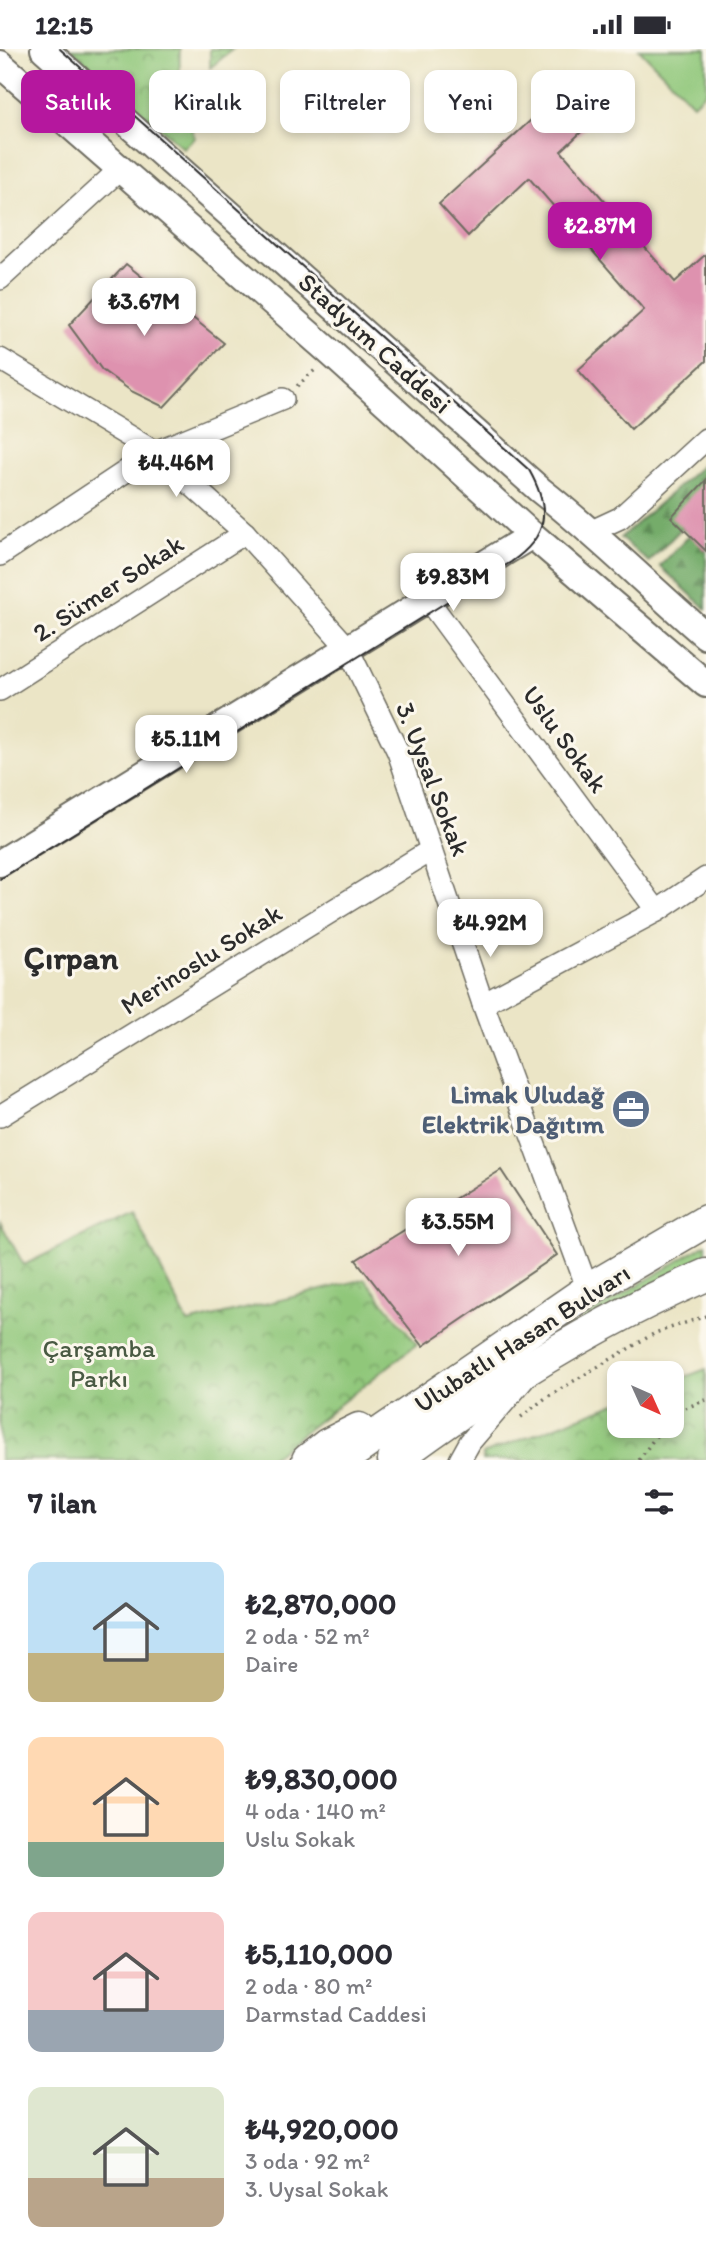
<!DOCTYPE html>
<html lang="tr">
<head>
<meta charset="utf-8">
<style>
	:root { --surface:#fff; --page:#f7f7f7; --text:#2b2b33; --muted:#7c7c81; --accent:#b5179e }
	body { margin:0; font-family:Itim,sans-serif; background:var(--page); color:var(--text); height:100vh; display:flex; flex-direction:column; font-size:26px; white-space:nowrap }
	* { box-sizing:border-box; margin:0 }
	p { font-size:23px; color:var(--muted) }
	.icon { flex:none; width:38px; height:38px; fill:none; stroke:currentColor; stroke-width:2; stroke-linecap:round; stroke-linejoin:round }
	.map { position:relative; height:1411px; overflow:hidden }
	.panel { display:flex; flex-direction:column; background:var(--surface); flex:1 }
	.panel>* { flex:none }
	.banner { position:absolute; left:21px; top:21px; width:665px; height:63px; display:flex; gap:14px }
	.needle { width:46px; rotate:135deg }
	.controls { position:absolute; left:607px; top:1312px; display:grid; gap:14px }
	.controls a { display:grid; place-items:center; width:77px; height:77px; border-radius:14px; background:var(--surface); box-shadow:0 4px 10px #0003; font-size:35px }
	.price { position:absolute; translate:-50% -60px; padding:0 16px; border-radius:14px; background:#fff; color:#222; font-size:23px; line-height:46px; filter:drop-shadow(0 2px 4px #0008) }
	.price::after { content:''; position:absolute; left:50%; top:42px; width:21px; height:16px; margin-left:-10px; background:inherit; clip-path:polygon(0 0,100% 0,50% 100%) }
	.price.current { background:var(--accent); color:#fff }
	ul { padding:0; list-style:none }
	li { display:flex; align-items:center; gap:21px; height:175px; padding:0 28px }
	li span { display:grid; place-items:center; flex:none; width:196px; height:140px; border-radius:14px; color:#555 }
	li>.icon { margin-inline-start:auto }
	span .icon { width:84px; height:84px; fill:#fffc; stroke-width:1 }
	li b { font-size:30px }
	h2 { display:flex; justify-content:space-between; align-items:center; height:84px; padding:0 28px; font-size:30px }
	.tag { padding:0 24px; border-radius:14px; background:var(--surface); box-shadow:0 4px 10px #0003; font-size:24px; line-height:63px }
	.tag.current { background:var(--accent); color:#fff }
	.status { display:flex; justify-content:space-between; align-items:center; height:49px; padding:0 35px; background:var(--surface); direction:ltr }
	.status svg { height:19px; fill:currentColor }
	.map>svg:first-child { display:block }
	.green { fill:#90c77a; stroke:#5e7952; stroke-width:2 }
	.forest { fill:url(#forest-firs); stroke:#506c4a; stroke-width:2 }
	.park { fill:url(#park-crowns); stroke:#5e7952; stroke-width:2 }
	.building { fill:#de92af }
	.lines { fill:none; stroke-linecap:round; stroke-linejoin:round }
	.minor-casing { stroke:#6e6c61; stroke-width:24 }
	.major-casing { stroke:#6e6c61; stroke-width:30 }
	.highway-casing { stroke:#6e6c61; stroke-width:35 }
	.path { stroke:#6e6c61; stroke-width:3.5; stroke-dasharray:2 5; stroke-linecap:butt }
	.minor { stroke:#fff; stroke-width:21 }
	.major { stroke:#fff; stroke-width:26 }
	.highway { stroke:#fff; stroke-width:32 }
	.tram { stroke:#2b2b2b; stroke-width:2 }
	.labels { text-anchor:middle; stroke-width:6; stroke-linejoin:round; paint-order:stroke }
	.street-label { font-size:26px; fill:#2b2b2b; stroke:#fbf7ec }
	.service-label { font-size:26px; font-weight:bold; fill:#4e5e75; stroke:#fbf7ec; text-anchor:end }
	.park-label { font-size:26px; fill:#495a43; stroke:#fbf7ec }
	.district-label { font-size:33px; font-weight:bold; fill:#2b2b2b; stroke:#fbf7ec }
</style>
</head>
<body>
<div class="status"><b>12:15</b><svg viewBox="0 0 49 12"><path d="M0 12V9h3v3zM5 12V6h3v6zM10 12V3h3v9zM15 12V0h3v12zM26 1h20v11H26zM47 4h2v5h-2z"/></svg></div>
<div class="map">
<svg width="706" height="1411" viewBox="0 0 706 1411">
	<defs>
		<pattern id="forest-firs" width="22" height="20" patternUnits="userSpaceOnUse" patternTransform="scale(1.75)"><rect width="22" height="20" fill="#74ac6a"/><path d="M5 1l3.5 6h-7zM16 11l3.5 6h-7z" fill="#5f8c57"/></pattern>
		<pattern id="park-crowns" width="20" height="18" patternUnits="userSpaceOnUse" patternTransform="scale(1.75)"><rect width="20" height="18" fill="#90c77a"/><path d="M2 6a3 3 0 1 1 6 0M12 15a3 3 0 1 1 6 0" fill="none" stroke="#76a264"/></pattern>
	</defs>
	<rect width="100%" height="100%" fill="#fbf7ec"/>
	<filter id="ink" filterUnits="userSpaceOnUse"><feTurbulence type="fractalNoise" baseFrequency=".0143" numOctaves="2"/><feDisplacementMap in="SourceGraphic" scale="14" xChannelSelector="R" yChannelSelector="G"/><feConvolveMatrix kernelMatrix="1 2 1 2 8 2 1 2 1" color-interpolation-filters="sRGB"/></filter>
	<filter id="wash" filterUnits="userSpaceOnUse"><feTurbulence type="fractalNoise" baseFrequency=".00686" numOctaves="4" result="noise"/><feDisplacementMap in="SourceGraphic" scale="28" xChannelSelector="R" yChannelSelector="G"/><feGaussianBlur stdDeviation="1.57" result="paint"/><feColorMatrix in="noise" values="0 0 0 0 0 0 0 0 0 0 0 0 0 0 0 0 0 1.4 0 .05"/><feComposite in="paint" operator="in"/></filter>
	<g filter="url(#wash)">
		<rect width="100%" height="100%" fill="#ebe5c6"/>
		<g class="green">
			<path d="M 639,0 L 706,0 L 706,43 L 693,55 Z"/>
			<path d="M 706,1195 L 706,1221 L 477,1334 Z"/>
		</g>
		<path class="forest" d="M 706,413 L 706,560 L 660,517 L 690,486 L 682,479 L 649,513 L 620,489 Z"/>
		<g class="park">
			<path d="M 71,0 L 180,0 C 178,32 183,59 195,89 L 183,99 Z"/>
			<path d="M 210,0 L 233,0 L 210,19 Z"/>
			<path d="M 132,1163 L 188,1274 L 365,1230 L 417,1295 L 268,1411 L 0,1411 L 0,1173 L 24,1216 Z"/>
			<path d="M 706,1320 L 706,1411 L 483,1411 L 483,1405 L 619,1353 L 620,1377 L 672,1377 L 672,1333 Z"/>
		</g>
		<g id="blocks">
			<g class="building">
				<path d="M 564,41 L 593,72 L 561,102 L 675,233 L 706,205 L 706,312 L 631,380 L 578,321 L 644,261 L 529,129 L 468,187 L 439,155 Z"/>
				<path d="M 126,215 L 224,294 L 164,358 L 131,342 L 102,321 L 69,276 Z"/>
				<path d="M 706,431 L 706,502 L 671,468 Z"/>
				<path d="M 501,1121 L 557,1206 L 423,1297 L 356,1211 Z"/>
			</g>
		</g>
	</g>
	<g filter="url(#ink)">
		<use href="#blocks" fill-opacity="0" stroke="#6e6c61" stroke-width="2"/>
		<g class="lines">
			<defs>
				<g id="minor">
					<path d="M 0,230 L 118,122"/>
					<path d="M 0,310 L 155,403 L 245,484 L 347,598 L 398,703 L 483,955 L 588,1241"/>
					<path d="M 592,482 L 620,469 L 706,390"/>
					<path d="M 0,506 L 155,403 L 283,350"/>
					<path d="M 428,551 L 657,862"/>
					<path d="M 0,641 L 245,484"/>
					<path d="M 483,955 L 657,862 L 706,829"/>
					<path d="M 0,1067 L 431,801"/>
					<path d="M 460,1411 L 470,1393 L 524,1330"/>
				</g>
				<g id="major">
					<path d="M 44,0 L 540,441 C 599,487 650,539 706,587"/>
					<path d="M 0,15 L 332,305 L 532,486 L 706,635"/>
					<path d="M 0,814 L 532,486"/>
				</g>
				<g id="highway">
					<path d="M 308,1411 L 327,1396 L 359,1380"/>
					<path d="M 341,1411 L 588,1241 L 706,1172"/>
					<path d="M 394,1411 C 492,1338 594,1274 706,1226"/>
				</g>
			</defs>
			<use href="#minor" class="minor-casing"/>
			<use href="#major" class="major-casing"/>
			<use href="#highway" class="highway-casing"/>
			<g class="path">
				<path d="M 297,337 L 315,321"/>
				<path d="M 672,1364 L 706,1351"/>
				<path d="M 521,1368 L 547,1348 L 655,1284 L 706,1267"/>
				<path d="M 639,1411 L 663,1377"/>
			</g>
			<use href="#minor" class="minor"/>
			<use href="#major" class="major"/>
			<use href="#highway" class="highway"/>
			<path class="tram" d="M 0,830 L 511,513 C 549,487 551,460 529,421 L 60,0"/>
		</g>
	</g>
	<defs>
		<symbol id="office-disc" viewBox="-11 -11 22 22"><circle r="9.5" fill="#5c6f8a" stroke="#fbf7ec"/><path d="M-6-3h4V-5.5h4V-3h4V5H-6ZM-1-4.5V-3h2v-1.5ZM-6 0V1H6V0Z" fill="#fff"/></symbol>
	</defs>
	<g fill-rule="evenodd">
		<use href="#office-disc" x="609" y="1038" width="44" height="44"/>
	</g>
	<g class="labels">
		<g class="street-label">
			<text transform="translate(375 294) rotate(42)" y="9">Stadyum Caddesi</text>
			<text transform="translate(108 539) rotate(-33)" y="9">2. Sümer Sokak</text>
			<text transform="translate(565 690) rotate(54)" y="9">Uslu Sokak</text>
			<text transform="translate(433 730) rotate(69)" y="9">3. Uysal Sokak</text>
			<text transform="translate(201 910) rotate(-32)" y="9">Merinoslu Sokak</text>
			<text transform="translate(522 1289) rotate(-33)" y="9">Ulubatlı Hasan Bulvarı</text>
		</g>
		<g class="service-label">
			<text x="604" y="1054">Limak Uludağ<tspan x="604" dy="30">Elektrik Dağıtım</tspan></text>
		</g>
		<g class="park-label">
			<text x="99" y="1308">Çarşamba<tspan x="99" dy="30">Parkı</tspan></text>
		</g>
		<g class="district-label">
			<text x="71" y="920">Çırpan</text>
		</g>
	</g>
</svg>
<div class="controls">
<a><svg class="needle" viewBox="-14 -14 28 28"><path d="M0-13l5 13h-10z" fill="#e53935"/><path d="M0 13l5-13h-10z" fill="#7c7c81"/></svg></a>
</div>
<b class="price current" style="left:600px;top:213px">₺2.87M</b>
<b class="price" style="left:144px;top:289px">₺3.67M</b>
<b class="price" style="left:176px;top:450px">₺4.46M</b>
<b class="price" style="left:453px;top:564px">₺9.83M</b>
<b class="price" style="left:186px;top:726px">₺5.11M</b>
<b class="price" style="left:490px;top:910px">₺4.92M</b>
<b class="price" style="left:458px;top:1209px">₺3.55M</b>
<div class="banner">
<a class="tag current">Satılık</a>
<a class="tag">Kiralık</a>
<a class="tag">Filtreler</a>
<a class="tag">Yeni</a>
<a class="tag">Daire</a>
</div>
</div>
<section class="panel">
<h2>7 ilan<svg class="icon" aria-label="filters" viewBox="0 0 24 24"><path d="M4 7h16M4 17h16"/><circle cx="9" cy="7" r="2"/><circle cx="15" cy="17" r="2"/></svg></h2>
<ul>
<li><span style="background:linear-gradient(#bfe0f5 65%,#c2b280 0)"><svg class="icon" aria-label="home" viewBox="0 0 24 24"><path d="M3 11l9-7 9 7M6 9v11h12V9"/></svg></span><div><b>₺2,870,000</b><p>2 oda · 52 m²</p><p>Daire</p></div></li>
<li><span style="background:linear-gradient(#ffd9b3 75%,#7fa58c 0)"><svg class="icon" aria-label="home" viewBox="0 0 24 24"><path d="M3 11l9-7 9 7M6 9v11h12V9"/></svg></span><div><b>₺9,830,000</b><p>4 oda · 140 m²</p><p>Uslu Sokak</p></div></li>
<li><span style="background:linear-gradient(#f6c9c9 70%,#9aa5b1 0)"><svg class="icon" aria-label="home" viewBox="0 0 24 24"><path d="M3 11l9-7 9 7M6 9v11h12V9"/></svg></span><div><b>₺5,110,000</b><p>2 oda · 80 m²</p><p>Darmstad Caddesi</p></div></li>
<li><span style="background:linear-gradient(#dfe7d0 65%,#b9a48a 0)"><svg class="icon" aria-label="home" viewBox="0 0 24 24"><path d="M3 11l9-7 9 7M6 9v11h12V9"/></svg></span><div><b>₺4,920,000</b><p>3 oda · 92 m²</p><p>3. Uysal Sokak</p></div></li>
</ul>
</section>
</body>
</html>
